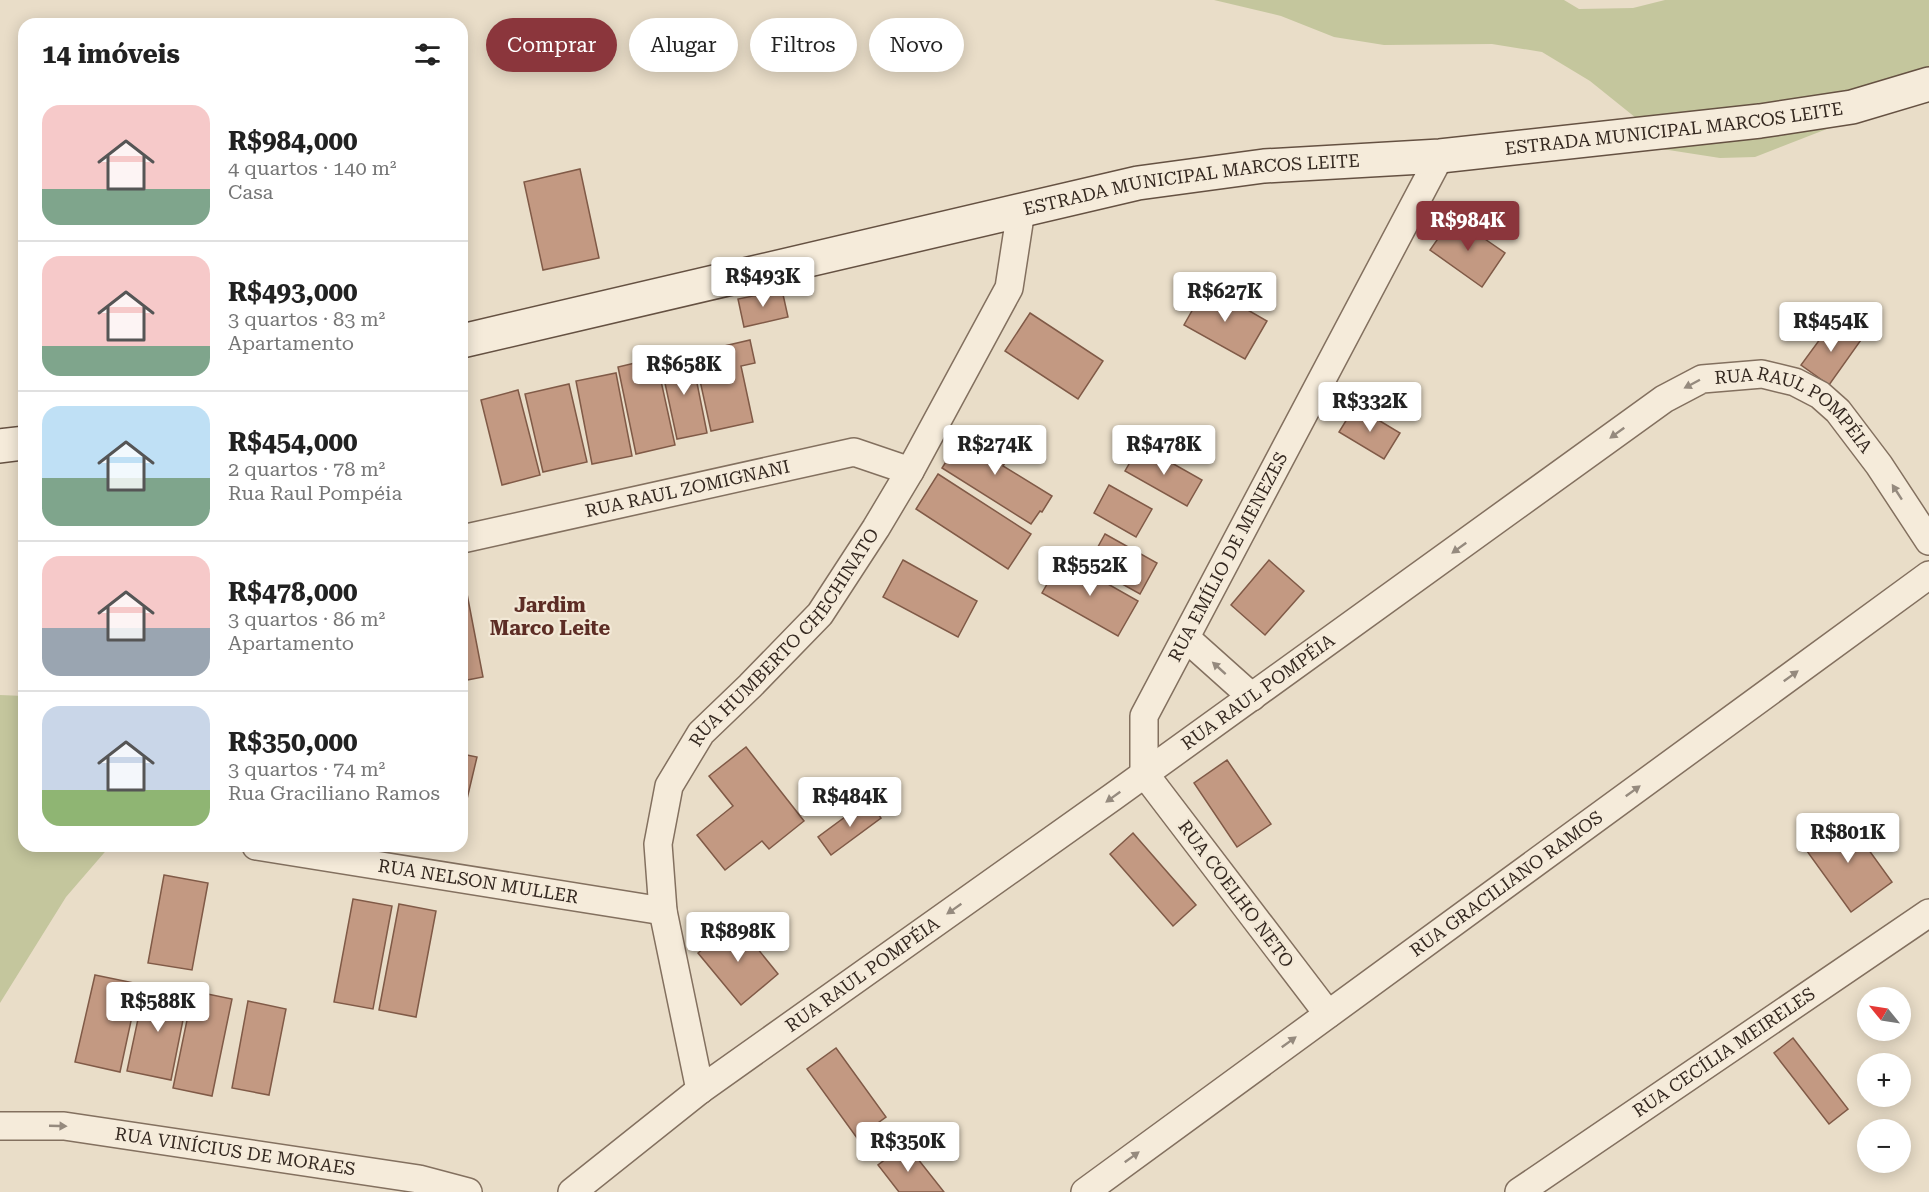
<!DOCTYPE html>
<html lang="pt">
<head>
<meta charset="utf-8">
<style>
	:root { --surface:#fff; --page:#f6f6f6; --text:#222; --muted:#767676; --line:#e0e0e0; --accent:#8b363c }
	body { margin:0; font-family:"Roboto Serif",serif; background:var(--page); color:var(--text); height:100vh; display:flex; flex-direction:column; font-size:22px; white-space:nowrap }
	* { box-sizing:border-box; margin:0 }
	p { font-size:20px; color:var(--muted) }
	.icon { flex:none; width:33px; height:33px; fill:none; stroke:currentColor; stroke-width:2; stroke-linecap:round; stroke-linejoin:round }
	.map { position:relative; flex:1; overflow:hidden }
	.drawer { position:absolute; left:18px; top:18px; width:450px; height:834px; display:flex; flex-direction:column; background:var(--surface); border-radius:18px; box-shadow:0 3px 15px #0003 }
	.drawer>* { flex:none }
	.banner { position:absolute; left:486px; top:18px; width:570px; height:54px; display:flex; gap:12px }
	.needle { width:39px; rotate:300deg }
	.tools { position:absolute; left:1857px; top:987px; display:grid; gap:12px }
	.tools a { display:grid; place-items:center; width:54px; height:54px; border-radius:50%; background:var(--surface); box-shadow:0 3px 15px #0003; font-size:30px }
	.price { position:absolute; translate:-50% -51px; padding:0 14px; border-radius:6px; background:#fff; color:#222; font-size:20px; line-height:39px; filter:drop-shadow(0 2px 3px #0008) }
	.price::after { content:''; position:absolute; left:50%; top:36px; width:18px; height:14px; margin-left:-9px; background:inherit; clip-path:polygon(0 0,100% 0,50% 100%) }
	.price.selected { background:var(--accent); color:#fff }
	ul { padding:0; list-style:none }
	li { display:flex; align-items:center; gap:18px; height:150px; padding:0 24px }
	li+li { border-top:2px solid var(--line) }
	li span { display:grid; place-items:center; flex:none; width:168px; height:120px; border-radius:18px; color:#555 }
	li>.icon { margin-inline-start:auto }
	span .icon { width:72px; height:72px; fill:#fffc; stroke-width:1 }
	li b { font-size:26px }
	h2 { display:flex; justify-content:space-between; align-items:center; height:72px; padding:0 24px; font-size:26px }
	.tag { padding:0 21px; border-radius:27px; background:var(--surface); box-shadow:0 3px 15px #0003; font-size:21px; line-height:54px }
	.tag.selected { background:var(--accent); color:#fff }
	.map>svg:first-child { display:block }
	.green { fill:#c4c69d }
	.building { fill:#c39982; stroke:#805a47; stroke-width:1.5 }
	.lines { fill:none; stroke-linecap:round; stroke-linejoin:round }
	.street-casing { stroke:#83705f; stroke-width:30 }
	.secondary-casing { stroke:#655142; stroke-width:36 }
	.street { stroke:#f5ebda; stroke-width:27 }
	.secondary { stroke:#f5ebda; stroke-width:33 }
	.oneway { fill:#958a7e }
	.labels { text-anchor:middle; stroke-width:4.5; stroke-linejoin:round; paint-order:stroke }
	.street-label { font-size:18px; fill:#352921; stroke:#f2e8d6 }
	.neighbourhood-label { font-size:20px; font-weight:bold; fill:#5d2d25; stroke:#f2e8d6 }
</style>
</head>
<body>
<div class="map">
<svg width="1929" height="1192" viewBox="0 0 1929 1192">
	<rect width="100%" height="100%" fill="#e9ddc8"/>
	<g class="green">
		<path d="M 1214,0 L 1564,0 L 1579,9 L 1633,8 L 1665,0 L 1929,0 L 1929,103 L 1886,106 L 1755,157 L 1720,158 L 1662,149 L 1641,122 L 1590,81 L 1542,52 L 1492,44 L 1384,45 L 1334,37 L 1281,16 Z"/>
		<path d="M 0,695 L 24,696 L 24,846 L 110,846 L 66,897 L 0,1003 Z"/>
	</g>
	<g class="building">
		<path d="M 580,169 L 599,258 L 543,270 L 524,182 Z"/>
		<path d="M 1453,217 L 1505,253 L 1482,287 L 1430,250 Z"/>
		<path d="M 1206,286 L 1267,321 L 1245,359 L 1184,325 Z"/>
		<path d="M 782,290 L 788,317 L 744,327 L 738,299 Z"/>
		<path d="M 1030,313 L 1103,361 L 1078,399 L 1005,351 Z"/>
		<path d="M 1834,320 L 1861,340 L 1829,385 L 1801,365 Z"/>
		<path d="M 750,340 L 755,363 L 741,366 L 753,422 L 711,431 L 694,353 Z"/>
		<path d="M 691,353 L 707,433 L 677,439 L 660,360 Z"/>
		<path d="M 656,358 L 675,445 L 636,454 L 618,367 Z"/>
		<path d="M 616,373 L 632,456 L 592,464 L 576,381 Z"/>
		<path d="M 569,384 L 587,462 L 543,472 L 525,394 Z"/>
		<path d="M 518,390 L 540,475 L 502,485 L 481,400 Z"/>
		<path d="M 1355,406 L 1400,433 L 1384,459 L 1339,432 Z"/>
		<path d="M 968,427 L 1010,454 L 1003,466 L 1052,496 L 1042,512 L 1040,511 L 1031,524 L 942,468 Z"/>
		<path d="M 1140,445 L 1202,480 L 1187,506 L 1125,471 Z"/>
		<path d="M 938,474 L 1031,534 L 1008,569 L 916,509 Z"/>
		<path d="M 1109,485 L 1152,509 L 1136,537 L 1094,513 Z"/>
		<path d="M 1105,534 L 1157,563 L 1140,594 L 1088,565 Z"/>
		<path d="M 1062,558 L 1138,601 L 1118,636 L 1042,593 Z"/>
		<path d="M 903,560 L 977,601 L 958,637 L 883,597 Z"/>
		<path d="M 1269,560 L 1304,591 L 1265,635 L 1231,605 Z"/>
		<path d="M 463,573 L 483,677 L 462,681 L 462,573 Z"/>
		<path d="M 746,747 L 804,821 L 769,849 L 762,841 L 725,870 L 697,835 L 733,806 L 709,776 Z"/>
		<path d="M 462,754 L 477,757 L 462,820 Z"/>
		<path d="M 1227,760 L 1271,824 L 1237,847 L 1194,783 Z"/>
		<path d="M 868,800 L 881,818 L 831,855 L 818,837 Z"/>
		<path d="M 1845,817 L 1892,882 L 1851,912 L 1804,847 Z"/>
		<path d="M 1133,833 L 1196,905 L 1173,926 L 1110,854 Z"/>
		<path d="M 164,875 L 208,883 L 192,970 L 148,963 Z"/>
		<path d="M 353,899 L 392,906 L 373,1009 L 334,1002 Z"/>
		<path d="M 399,904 L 436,911 L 416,1017 L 379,1010 Z"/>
		<path d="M 736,922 L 778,974 L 741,1005 L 698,953 Z"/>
		<path d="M 95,975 L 139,984 L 120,1072 L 75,1062 Z"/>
		<path d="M 145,986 L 188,995 L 171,1080 L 127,1071 Z"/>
		<path d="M 193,991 L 232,999 L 212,1096 L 173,1088 Z"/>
		<path d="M 248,1001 L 286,1009 L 269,1095 L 232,1088 Z"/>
		<path d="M 1793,1038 L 1848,1109 L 1829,1124 L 1774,1053 Z"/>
		<path d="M 836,1048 L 886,1117 L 857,1138 L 807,1069 Z"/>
		<path d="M 906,1144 L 944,1192 L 899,1192 L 878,1165 Z"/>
	</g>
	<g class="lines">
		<defs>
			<g id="street">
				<path id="s1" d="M 462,539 L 854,452 L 910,471"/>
				<path d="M 1186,638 L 1252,697"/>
				<path id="s2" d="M 256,846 L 663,911"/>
				<path id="s3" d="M 1328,1014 L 1144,773 L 1144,716 L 1440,156"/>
				<path id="s4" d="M 700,1090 L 663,911 L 658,844 L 669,786 L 701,733 L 750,686 L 820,614 L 876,528 L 910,471 L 1009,288 L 1021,210"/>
				<path id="s5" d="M 0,1126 L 64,1126 L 419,1179 L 468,1192"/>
				<path id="s6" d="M 572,1192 L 700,1090 L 1114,796 L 1664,399 L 1702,379 L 1762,374 L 1795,382 L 1820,395 L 1838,411 L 1879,465 L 1929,541"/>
				<path id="s7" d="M 1085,1192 L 1929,575"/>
				<path id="s8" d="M 1519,1192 L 1929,913"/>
			</g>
			<g id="secondary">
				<path id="s9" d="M 462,341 L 1138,183 L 1264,166 L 1440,156 L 1760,121 L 1852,107 L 1929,84"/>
				<path d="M 0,446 L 24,443"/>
			</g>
		</defs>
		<use href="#street" class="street-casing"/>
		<use href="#secondary" class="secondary-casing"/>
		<use href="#street" class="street"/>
		<use href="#secondary" class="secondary"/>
	</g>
	<defs><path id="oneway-solid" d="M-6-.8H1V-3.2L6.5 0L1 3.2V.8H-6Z" transform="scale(1.5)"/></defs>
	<g class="oneway">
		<use href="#oneway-solid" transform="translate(1692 384) rotate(152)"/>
		<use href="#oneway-solid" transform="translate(1617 433) rotate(144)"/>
		<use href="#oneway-solid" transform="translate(1897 492) rotate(-123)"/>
		<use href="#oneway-solid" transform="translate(1459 548) rotate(144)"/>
		<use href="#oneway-solid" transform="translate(1219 668) rotate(-138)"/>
		<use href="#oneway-solid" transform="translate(1791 676) rotate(-36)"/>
		<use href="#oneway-solid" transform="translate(1633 791) rotate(-36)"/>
		<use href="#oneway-solid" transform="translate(1113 797) rotate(144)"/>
		<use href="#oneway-solid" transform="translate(954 909) rotate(145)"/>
		<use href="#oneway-solid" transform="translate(1289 1042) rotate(-36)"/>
		<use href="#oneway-solid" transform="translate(58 1126) rotate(2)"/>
		<use href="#oneway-solid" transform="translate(1132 1157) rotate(-36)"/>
	</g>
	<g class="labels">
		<g class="street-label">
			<text dy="6" stroke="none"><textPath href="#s9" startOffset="1233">ESTRADA MUNICIPAL MARCOS LEITE</textPath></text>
			<text dy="6" stroke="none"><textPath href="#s9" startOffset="747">ESTRADA MUNICIPAL MARCOS LEITE</textPath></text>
			<text dy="6" stroke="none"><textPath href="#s6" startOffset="1497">RUA RAUL POMPÉIA</textPath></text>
			<text dy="6" stroke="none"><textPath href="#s1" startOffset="231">RUA RAUL ZOMIGNANI</textPath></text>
			<text dy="6" stroke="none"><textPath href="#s3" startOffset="540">RUA EMÍLIO DE MENEZES</textPath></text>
			<text dy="6" stroke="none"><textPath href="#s4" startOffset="498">RUA HUMBERTO CHECHINATO</textPath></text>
			<text dy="6" stroke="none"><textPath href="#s6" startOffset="849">RUA RAUL POMPÉIA</textPath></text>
			<text dy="6" stroke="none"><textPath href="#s2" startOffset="225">RUA NELSON MULLER</textPath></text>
			<text dy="6" stroke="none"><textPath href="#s7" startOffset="522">RUA GRACILIANO RAMOS</textPath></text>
			<text transform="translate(1236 894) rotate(53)" y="6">RUA COELHO NETO</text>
			<text dy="6" stroke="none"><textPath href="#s6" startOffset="363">RUA RAUL POMPÉIA</textPath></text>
			<text dy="6" stroke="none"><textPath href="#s8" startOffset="248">RUA CECÍLIA MEIRELES</textPath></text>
			<text dy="6" stroke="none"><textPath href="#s5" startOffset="237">RUA VINÍCIUS DE MORAES</textPath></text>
		</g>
		<g class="neighbourhood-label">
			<text x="550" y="612">Jardim<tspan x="550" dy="23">Marco Leite</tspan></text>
		</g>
	</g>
</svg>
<div class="tools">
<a><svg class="needle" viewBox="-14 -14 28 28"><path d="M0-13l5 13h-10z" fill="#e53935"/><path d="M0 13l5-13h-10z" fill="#767676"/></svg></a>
<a>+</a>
<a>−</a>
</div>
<b class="price selected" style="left:1468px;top:252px">R$984K</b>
<b class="price" style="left:763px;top:308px">R$493K</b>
<b class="price" style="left:1225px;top:323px">R$627K</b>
<b class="price" style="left:1831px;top:353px">R$454K</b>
<b class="price" style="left:684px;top:396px">R$658K</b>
<b class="price" style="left:1370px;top:433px">R$332K</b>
<b class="price" style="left:995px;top:476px">R$274K</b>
<b class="price" style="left:1164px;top:476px">R$478K</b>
<b class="price" style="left:1090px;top:597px">R$552K</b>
<b class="price" style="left:850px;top:828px">R$484K</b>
<b class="price" style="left:1848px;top:864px">R$801K</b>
<b class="price" style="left:738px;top:963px">R$898K</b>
<b class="price" style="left:158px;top:1033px">R$588K</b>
<b class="price" style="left:908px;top:1173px">R$350K</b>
<div class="banner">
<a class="tag selected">Comprar</a>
<a class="tag">Alugar</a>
<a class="tag">Filtros</a>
<a class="tag">Novo</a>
</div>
<section class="drawer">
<h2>14 imóveis<svg class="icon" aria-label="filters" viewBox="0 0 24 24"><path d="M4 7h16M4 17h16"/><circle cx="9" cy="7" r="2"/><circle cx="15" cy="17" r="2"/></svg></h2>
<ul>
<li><span style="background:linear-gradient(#f6c9c9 70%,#7fa58c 0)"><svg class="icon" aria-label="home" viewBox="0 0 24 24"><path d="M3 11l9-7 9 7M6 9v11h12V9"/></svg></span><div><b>R$984,000</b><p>4 quartos · 140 m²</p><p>Casa</p></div></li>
<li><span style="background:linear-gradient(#f6c9c9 75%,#7fa58c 0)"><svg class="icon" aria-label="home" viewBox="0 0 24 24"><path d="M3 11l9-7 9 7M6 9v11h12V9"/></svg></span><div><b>R$493,000</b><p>3 quartos · 83 m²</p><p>Apartamento</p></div></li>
<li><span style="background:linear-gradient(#bfe0f5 60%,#7fa58c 0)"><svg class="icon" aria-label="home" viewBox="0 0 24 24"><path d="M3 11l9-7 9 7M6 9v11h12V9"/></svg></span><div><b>R$454,000</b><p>2 quartos · 78 m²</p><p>Rua Raul Pompéia</p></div></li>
<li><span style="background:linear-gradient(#f6c9c9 60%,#9aa5b1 0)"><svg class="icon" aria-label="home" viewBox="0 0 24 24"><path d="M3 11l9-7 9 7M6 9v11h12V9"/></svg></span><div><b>R$478,000</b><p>3 quartos · 86 m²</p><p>Apartamento</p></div></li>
<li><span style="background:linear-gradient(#c9d6e8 70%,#8fb573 0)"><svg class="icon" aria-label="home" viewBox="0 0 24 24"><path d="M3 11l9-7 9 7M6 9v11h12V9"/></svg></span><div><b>R$350,000</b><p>3 quartos · 74 m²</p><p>Rua Graciliano Ramos</p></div></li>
</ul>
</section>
</div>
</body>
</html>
